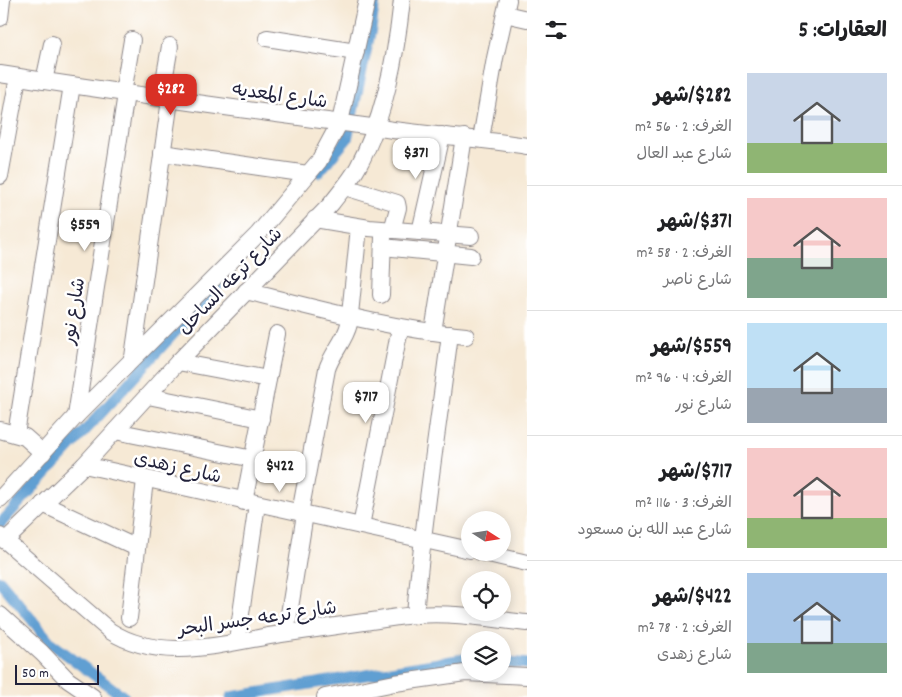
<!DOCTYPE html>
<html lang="ar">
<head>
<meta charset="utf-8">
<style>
	:root { --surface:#fff; --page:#f2f2f2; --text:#202124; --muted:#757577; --line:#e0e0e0; --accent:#d93025 }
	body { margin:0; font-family:Dekko,"Playpen Sans Arabic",sans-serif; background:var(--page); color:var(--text); direction:rtl; height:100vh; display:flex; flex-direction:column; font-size:19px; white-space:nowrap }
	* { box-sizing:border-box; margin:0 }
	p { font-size:16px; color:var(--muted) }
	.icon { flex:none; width:28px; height:28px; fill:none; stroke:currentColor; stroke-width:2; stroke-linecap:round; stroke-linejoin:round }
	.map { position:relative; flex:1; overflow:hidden; direction:ltr }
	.details { display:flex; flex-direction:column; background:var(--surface); width:375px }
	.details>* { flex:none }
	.needle { width:32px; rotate:102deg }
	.controls { position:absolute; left:461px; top:511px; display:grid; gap:10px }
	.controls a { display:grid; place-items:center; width:50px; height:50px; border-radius:50%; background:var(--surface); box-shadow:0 2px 12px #0003; font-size:25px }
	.scale { position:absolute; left:15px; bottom:12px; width:84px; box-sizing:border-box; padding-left:5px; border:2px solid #22223b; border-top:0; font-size:14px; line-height:18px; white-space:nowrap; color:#22223b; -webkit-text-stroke:4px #fff; paint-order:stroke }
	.price { position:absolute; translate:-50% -42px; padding:0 11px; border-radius:10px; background:#fff; color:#222; font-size:16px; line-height:32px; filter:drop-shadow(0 1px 2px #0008) }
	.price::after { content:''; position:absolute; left:50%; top:30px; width:15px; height:11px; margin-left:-8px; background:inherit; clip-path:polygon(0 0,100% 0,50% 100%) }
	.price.selected { background:var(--accent); color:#fff }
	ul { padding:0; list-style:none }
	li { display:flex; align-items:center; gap:15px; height:125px; padding:0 15px }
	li+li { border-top:1px solid var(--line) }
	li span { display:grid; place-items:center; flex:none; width:140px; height:100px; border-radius:0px; color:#555 }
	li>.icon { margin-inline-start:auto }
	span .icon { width:60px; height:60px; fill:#fffc; stroke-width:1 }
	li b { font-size:21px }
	h2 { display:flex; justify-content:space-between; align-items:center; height:60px; padding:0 15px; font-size:21px }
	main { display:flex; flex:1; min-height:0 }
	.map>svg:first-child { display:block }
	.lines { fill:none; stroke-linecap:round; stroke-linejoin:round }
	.canal { stroke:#609fd2; stroke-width:11 }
	.minor-casing { stroke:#8c8688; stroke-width:18 }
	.minor { stroke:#fff; stroke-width:16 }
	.labels { text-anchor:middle; stroke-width:5; stroke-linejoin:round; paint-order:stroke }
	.street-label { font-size:19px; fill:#22223b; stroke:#fff }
</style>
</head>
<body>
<main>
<section class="details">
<h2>العقارات: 5<svg class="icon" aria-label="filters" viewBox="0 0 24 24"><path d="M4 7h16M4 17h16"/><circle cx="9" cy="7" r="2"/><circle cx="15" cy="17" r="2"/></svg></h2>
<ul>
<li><span style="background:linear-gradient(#c9d6e8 70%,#8fb573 0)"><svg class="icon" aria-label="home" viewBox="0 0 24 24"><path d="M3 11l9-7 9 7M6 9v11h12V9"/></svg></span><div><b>$282/شهر</b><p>الغرف: 2 · 56 m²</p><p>شارع عبد العال</p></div></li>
<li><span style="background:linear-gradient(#f6c9c9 60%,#7fa58c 0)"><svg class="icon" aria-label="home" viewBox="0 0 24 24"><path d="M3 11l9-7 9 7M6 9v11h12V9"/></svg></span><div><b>$371/شهر</b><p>الغرف: 2 · 58 m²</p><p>شارع ناصر</p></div></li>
<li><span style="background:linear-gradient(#bfe0f5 65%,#9aa5b1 0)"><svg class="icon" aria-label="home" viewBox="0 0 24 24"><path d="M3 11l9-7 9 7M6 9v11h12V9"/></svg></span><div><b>$559/شهر</b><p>الغرف: 4 · 96 m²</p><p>شارع نور</p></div></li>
<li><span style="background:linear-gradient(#f6c9c9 70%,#8fb573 0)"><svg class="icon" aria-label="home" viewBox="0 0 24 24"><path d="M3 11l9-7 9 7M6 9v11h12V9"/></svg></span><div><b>$717/شهر</b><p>الغرف: 3 · 116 m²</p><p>شارع عبد الله بن مسعود</p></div></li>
<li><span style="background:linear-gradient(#a9c7e8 70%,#7fa58c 0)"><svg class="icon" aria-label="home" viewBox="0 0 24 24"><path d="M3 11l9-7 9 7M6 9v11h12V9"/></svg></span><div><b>$422/شهر</b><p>الغرف: 2 · 78 m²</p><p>شارع زهدى</p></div></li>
</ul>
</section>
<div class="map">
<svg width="527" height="697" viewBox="0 0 527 697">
	<rect width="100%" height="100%" fill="#fff"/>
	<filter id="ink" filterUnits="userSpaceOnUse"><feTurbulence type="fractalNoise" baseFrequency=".02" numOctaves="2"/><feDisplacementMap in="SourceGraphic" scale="10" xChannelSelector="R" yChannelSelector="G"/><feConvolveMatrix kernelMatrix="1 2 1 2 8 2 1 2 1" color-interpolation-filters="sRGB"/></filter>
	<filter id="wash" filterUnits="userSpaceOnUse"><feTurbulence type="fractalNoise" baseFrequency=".0096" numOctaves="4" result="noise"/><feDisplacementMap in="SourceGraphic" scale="20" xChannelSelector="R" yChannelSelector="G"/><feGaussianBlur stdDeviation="1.12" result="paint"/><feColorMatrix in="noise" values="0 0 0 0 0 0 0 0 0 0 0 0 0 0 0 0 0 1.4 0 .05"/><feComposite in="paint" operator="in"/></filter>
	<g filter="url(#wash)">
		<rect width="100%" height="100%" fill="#f6e9d5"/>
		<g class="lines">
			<g class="canal">
				<path d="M 319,172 L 347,139 L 371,29 L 375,0"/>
				<path d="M 0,524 L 218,285"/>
				<path d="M 0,581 L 51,643 L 124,697"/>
				<path d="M 502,661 L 527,664"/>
				<path d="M 231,697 L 470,658"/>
			</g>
		</g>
	</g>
	<g filter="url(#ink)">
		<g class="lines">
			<defs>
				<g id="minor">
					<path d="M 505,14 L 527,19"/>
					<path d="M 0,18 L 2,0"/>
					<path d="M 267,38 L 356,52"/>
					<path d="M 0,74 C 124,94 248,110 372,127 C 424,135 476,138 527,146"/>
					<path d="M 44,81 L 52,44"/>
					<path d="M 123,93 L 132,40"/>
					<path d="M 161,98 L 170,46"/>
					<path d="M 481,139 L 495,58 L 508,0"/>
					<path d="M 162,153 L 308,174"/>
					<path d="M 0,176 L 18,77"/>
					<path d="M 345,187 L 397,203 L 398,208 L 392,230"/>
					<path d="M 315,219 L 369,228 L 471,236"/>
					<path d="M 420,232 L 442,135"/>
					<path d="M 383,247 L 471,256"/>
					<path d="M 246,291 C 319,309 391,329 466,336"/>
					<path d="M 381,295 L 383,237"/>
					<path d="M 433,332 L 464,137"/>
					<path d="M 133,357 L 170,100"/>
					<path d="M 178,362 L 268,379"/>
					<path d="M 148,396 L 261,419"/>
					<path d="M 76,416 L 126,94"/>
					<path d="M 0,430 L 25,437 L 43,453"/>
					<path d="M 115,431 L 253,459"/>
					<path d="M 16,434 L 72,85"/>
					<path d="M 84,465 L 470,550"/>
					<path d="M 0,499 L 76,416 L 258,234 L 319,161 L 340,122 L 367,0"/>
					<path d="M 244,502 L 277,334"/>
					<path d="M 43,504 L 137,548"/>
					<path d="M 300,513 L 327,369 C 332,353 345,341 349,324 L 359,227"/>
					<path d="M 361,526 L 400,328"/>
					<path d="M 0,536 L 110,631 C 161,664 225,643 281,634 C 308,630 336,626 364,622 C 381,620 399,616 417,615 C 453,612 491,619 527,623"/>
					<path d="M 5,541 L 84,465 L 178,362 L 331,204 C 340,192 351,180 358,167 C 385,117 396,56 402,0"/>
					<path d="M 480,552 L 527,563"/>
					<path d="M 0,615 L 42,653 L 68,680 L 93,697"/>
					<path d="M 415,615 C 423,521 438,428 450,334"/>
					<path d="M 129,618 L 145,480"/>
					<path d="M 286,633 L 305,514"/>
					<path d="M 237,641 L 257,504"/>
					<path d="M 325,697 L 395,683 L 465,673 L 527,676"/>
				</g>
			</defs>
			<use href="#minor" class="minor-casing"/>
			<use href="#minor" class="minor"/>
		</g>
	</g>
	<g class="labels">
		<g class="street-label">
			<text transform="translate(280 94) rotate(8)" y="7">شارع المعديه</text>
			<text transform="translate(229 280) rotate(-46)" y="7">شارع ترعه الساحل</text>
			<text transform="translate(72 311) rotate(-81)" y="7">شارع نور</text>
			<text transform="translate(178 466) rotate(13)" y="7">شارع زهدى</text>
			<text transform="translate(257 617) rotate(-8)" y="7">شارع ترعه جسر البحر</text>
		</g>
	</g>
</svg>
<div class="controls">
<a><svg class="needle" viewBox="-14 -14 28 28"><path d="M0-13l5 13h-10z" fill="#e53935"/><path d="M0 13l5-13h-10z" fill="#757577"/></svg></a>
<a><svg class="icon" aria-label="locate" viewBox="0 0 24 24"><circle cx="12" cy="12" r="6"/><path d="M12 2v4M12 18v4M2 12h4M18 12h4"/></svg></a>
<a><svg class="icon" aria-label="layers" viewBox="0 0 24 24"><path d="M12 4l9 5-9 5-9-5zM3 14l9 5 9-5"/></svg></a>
</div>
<div class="scale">50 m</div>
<b class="price selected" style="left:171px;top:116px">$282</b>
<b class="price" style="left:416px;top:180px">$371</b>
<b class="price" style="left:85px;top:252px">$559</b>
<b class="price" style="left:366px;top:424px">$717</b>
<b class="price" style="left:280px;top:493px">$422</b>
</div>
</main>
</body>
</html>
